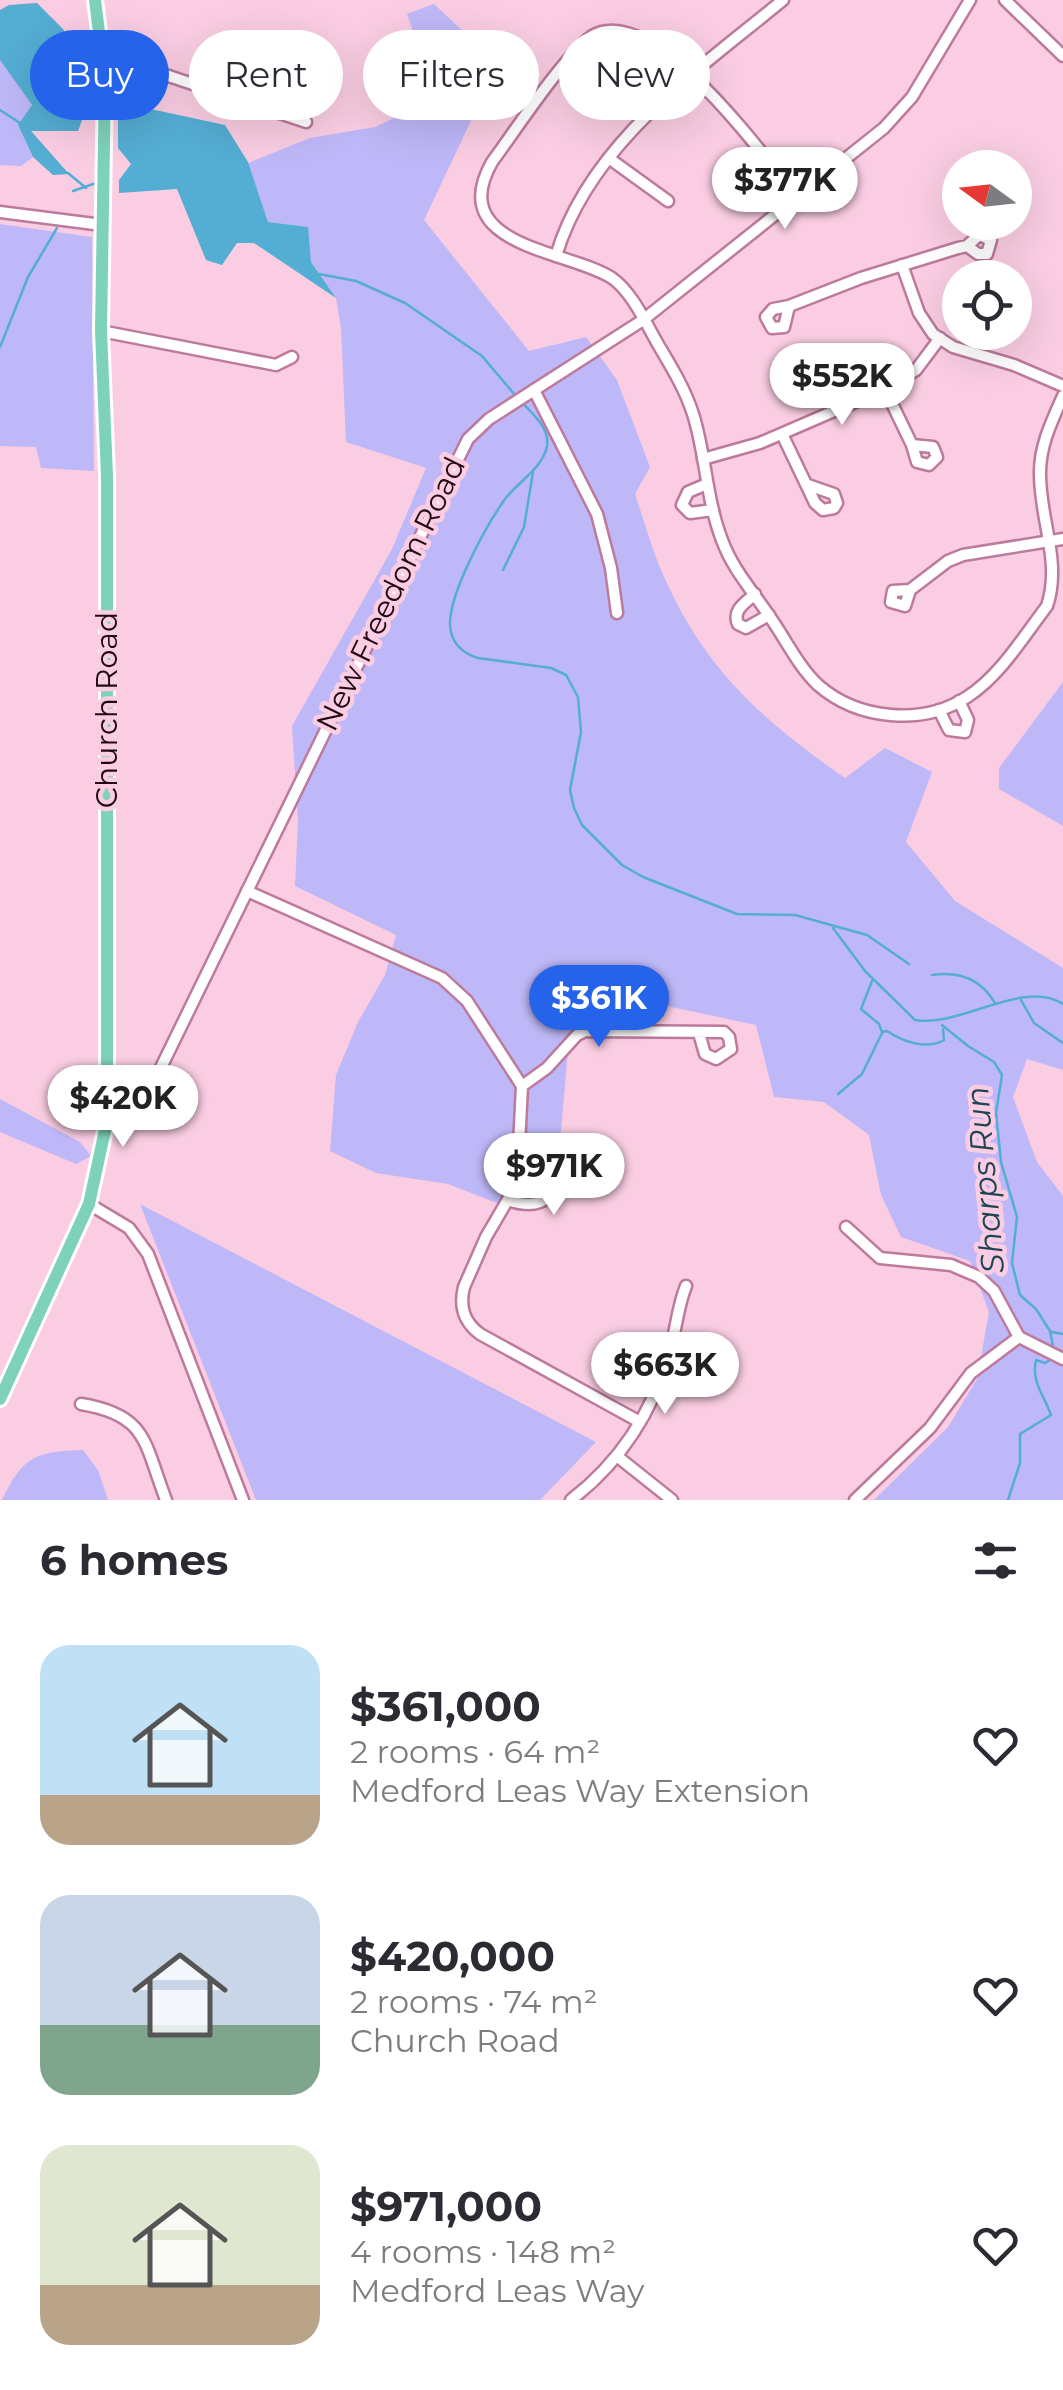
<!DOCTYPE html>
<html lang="en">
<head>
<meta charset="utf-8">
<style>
	:root { --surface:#fff; --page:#f7f7f7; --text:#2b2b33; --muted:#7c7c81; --accent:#2563eb }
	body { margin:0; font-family:Montserrat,sans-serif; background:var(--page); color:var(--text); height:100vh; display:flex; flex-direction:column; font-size:38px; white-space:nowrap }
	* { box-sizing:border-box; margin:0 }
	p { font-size:32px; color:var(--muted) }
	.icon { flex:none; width:55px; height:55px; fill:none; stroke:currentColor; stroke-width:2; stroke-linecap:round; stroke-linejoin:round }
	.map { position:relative; height:1500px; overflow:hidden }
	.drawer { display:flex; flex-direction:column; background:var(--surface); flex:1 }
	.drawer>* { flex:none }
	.hud { position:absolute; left:30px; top:30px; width:1005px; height:90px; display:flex; gap:20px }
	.needle { width:65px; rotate:285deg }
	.tools { position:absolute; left:942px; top:150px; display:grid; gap:20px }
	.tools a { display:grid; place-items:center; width:90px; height:90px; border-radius:50%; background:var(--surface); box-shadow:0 10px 40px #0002; font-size:50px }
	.price { position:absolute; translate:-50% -85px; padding:0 22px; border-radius:35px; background:#fff; color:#222; font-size:32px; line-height:65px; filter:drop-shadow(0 2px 5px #0008) }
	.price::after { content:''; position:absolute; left:50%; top:60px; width:30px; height:22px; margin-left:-15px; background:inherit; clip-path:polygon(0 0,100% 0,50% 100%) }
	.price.current { background:var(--accent); color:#fff }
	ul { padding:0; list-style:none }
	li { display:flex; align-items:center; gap:30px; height:250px; padding:0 40px }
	li span { display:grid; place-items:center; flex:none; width:280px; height:200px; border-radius:30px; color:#555 }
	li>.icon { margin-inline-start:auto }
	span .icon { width:120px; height:120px; fill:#fffc; stroke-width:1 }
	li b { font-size:42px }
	h2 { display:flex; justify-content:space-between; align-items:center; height:120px; padding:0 40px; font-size:42px }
	.tag { padding:0 35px; border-radius:45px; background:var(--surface); box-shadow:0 10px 40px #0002; font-size:35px; line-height:90px }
	.tag.current { background:var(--accent); color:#fff }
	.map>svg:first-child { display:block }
	.green { fill:#beb8f8 }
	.water { fill:#54add3 }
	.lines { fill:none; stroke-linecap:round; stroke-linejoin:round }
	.stream { stroke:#54add3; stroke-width:2.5 }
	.minor-casing { stroke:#bd7a9c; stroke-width:15 }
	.major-casing { stroke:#fff; stroke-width:18 }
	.minor { stroke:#fff; stroke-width:10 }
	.major { stroke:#7fd2ba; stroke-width:12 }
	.labels { text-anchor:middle; stroke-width:9; stroke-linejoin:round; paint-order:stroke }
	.street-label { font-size:30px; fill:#200815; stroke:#facde2 }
	.water-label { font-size:32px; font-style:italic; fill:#1c4454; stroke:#facde2 }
</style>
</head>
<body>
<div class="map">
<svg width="1063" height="1500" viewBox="0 0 1063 1500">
	<rect width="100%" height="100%" fill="#facde2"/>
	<g class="green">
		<path d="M 434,4 L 498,64 L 424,220 L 529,351 L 586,337 L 617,380 L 650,467 L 635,494 C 645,523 653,554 666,581 C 707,672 766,723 845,778 L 885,748 L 932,772 L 906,842 L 955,901 L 1063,968 L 1063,1070 L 1027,1059 L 1013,1097 L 1037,1162 L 1063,1196 L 1063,1500 L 874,1500 L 948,1427 L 977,1379 L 989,1312 L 970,1261 L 901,1237 L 881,1195 L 869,1135 L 824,1102 L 774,1097 L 756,1025 L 615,995 L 570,1026 L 559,1155 L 517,1211 L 448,1184 L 376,1173 L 330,1151 L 336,1075 L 358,1022 L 385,975 L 396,935 L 295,886 L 298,822 L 292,726 L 392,549 L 426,468 L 346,442 L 341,328 L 336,298 L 311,262 L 307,227 L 268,222 L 248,163 L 310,138 L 375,127 L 409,111 L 420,52 L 407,14 Z"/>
		<path d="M 0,60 L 32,105 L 18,125 L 33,157 L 21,166 L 0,165 Z"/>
		<path d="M 0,224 L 92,237 L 94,471 L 41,468 L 36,447 L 0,446 Z"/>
		<path d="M 1063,682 L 1063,826 L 999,789 L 999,768 Z"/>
		<path d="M 0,1099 L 80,1142 L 91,1156 L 76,1164 L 0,1132 Z"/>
		<path d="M 140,1204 L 596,1442 L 540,1500 L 256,1500 Z"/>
		<path d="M 83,1450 L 98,1470 L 108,1500 L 2,1500 C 22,1457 36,1451 83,1450 Z"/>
	</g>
	<g class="water">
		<path d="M 37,3 L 64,30 L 62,55 L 48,54 L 48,64 L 81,71 C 89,94 87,110 78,131 L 31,131 L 69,174 L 53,175 L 33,157 L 18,125 L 32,105 L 0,60 L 0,10 L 9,5 Z"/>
		<path d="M 118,102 L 225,125 L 248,162 L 268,222 L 308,227 L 311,262 L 336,298 L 254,243 L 237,243 L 222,265 L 206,260 L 177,189 L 119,193 L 119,180 L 131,164 L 118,148 Z"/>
	</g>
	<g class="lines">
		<g class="stream">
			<path d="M 0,110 L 20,123"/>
			<path d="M 68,173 L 86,188"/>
			<path d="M 73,191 L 99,182"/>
			<path d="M 319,274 L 356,281 L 405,303 L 482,356 L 515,395"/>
			<path d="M 0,347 L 28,277 L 57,228"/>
			<path d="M 521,401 C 531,413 550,427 547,446 C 543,468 518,482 505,499 C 486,526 449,593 450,625 C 451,643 462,653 478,658 L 551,668 L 566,675 L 578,697 L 581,732 L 570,790 L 574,808 L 582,825 L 622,865 L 643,877 L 737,914 L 795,915 L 867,935 L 909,964"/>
			<path d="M 503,570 L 524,527 L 533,472"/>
			<path d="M 833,928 L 865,971 L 915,1020 C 960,1028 1023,978 1063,1004"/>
			<path d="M 932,975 C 959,971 981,979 995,1003"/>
			<path d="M 872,981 L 861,1009 L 879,1024 L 882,1032 L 887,1031 C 903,1042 927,1050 944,1040 L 943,1029"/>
			<path d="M 1021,1000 L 1034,1023 L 1063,1043"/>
			<path d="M 942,1025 L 968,1046 L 994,1062 L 1002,1075 L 996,1113 L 1001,1162 L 1017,1217 L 1012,1263 L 1020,1295 L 1036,1309 L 1050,1331 L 1053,1346"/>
			<path d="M 838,1094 L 862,1074 L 882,1033"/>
			<path d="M 1051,1332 L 1063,1334"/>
			<path d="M 1008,1500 L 1020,1463 L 1020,1434 L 1051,1415 C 1044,1395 1031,1382 1036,1360 L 1045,1363 L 1050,1360"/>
		</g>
		<defs>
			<g id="minor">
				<path d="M 1005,0 L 1063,56"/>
				<path d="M 103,54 L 306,122"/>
				<path d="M 610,159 L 668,201"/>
				<path d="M 796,196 C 764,157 653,0 592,36 C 564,56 515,131 492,162 C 444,247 569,250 612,278 C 633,293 646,324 659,346 C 672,368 685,389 693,414 C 706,455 706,499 722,540 C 733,571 757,596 774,623 C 788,644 800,668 818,685 C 858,720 923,726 967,697 C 1000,676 1024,636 1047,606 C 1062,561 1039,518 1040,472 C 1040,445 1052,421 1063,396"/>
				<path d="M 0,212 L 102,225"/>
				<path d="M 556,256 C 589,144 697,71 783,0"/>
				<path d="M 902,265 L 919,313 L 933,334 L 953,347 L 1014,365 L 1063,386"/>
				<path d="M 789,306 L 784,327 L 772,328 L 766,317 L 773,309 L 789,306 L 861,278 L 958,248 L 967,246 L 978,254 L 987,254 L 991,240 L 979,235 L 967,246"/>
				<path d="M 101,331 L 276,365 L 292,357"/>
				<path d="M 885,389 L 912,445 L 933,447 L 937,457 L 929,465 L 917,462 L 912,445"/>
				<path d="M 534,390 L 597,514 L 611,568 L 617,613"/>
				<path d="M 782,434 L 815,503 L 823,510 L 834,508 L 837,503 L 834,494 L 808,485"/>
				<path d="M 703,459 L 760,443 L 885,389 L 916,370 L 940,338"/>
				<path d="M 707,484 L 688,492 L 682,505 L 690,513 L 713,510"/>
				<path d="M 910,590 L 905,606 L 891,602 L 893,591 L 910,590 L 948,561 L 963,555 L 1063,539"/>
				<path d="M 755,594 C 745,603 732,610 738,624 L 746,628 L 769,615"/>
				<path d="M 939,710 L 949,730 L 965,732 L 968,720 L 959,701"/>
				<path d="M 247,891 L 442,978 L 467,1001 L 522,1086 L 517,1184 L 486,1237 L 464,1287 C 459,1307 464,1322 480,1334 L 640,1422"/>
				<path d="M 522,1086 L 547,1068 L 577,1035 L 585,1031 L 724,1032 L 729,1037 L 731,1049 L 716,1059 L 705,1054 L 699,1033"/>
				<path d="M 107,1121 L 135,1111 L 150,1090 L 468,439 L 489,419 L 643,320 L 884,128 L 912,97 L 970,0"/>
				<path d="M 508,1200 C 563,1219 550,1165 597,1167"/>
				<path d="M 89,1204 L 129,1228 L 148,1254 L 243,1500"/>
				<path d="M 846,1227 L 880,1258 L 951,1265 L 979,1277 L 994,1291 L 1019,1337 L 1063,1359"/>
				<path d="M 81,1404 C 148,1415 144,1443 166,1500"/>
				<path d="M 618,1457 L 672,1500"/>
				<path d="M 571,1500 C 619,1463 652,1413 669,1354 C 676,1332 677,1308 686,1286"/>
				<path d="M 855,1500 L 930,1428 L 971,1373 L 1019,1337"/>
			</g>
			<path id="major" d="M 0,1399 L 89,1204 L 107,1121 L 107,476 L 101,331 L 105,80 L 95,0"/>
		</defs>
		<use href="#minor" class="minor-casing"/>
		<use href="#major" class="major-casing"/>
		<use href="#minor" class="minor"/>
		<use href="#major" class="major"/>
	</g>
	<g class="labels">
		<g class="street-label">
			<text transform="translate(391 594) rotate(-64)" y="10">New Freedom Road</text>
			<text transform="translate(107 710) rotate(-90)" y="10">Church Road</text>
		</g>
		<g class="water-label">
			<text transform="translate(985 1180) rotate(-95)" y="11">Sharps Run</text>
		</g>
	</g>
</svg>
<div class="tools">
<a><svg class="needle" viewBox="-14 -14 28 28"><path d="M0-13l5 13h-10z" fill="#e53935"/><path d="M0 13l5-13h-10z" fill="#7c7c81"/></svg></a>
<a><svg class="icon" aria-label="locate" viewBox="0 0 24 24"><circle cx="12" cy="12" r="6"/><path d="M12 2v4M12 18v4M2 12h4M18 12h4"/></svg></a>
</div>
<b class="price" style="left:785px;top:232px">$377K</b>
<b class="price" style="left:842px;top:428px">$552K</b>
<b class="price current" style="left:599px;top:1050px">$361K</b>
<b class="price" style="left:123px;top:1150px">$420K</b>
<b class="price" style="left:554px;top:1218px">$971K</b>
<b class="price" style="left:665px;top:1417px">$663K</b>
<div class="hud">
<a class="tag current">Buy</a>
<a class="tag">Rent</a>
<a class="tag">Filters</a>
<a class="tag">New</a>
</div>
</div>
<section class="drawer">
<h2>6 homes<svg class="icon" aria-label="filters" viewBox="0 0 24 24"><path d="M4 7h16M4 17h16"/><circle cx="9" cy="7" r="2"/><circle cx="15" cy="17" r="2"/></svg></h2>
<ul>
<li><span style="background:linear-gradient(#bfe0f5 75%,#b9a48a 0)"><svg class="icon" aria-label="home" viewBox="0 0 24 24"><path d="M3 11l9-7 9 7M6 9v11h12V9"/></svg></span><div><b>$361,000</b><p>2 rooms · 64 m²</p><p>Medford Leas Way Extension</p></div><svg class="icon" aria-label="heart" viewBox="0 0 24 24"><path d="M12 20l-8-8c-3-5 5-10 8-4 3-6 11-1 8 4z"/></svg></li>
<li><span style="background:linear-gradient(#c9d6e8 65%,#7fa58c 0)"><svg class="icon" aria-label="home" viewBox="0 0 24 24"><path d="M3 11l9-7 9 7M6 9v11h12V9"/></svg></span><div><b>$420,000</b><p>2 rooms · 74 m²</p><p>Church Road</p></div><svg class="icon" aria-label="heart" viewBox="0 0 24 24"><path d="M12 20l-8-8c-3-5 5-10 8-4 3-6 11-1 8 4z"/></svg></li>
<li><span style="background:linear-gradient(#dfe7d0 70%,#b9a48a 0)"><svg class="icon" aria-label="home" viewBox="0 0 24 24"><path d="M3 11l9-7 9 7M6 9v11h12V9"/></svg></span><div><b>$971,000</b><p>4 rooms · 148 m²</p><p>Medford Leas Way</p></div><svg class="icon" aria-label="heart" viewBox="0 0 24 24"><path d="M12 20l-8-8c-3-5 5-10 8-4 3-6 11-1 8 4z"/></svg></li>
</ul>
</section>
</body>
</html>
